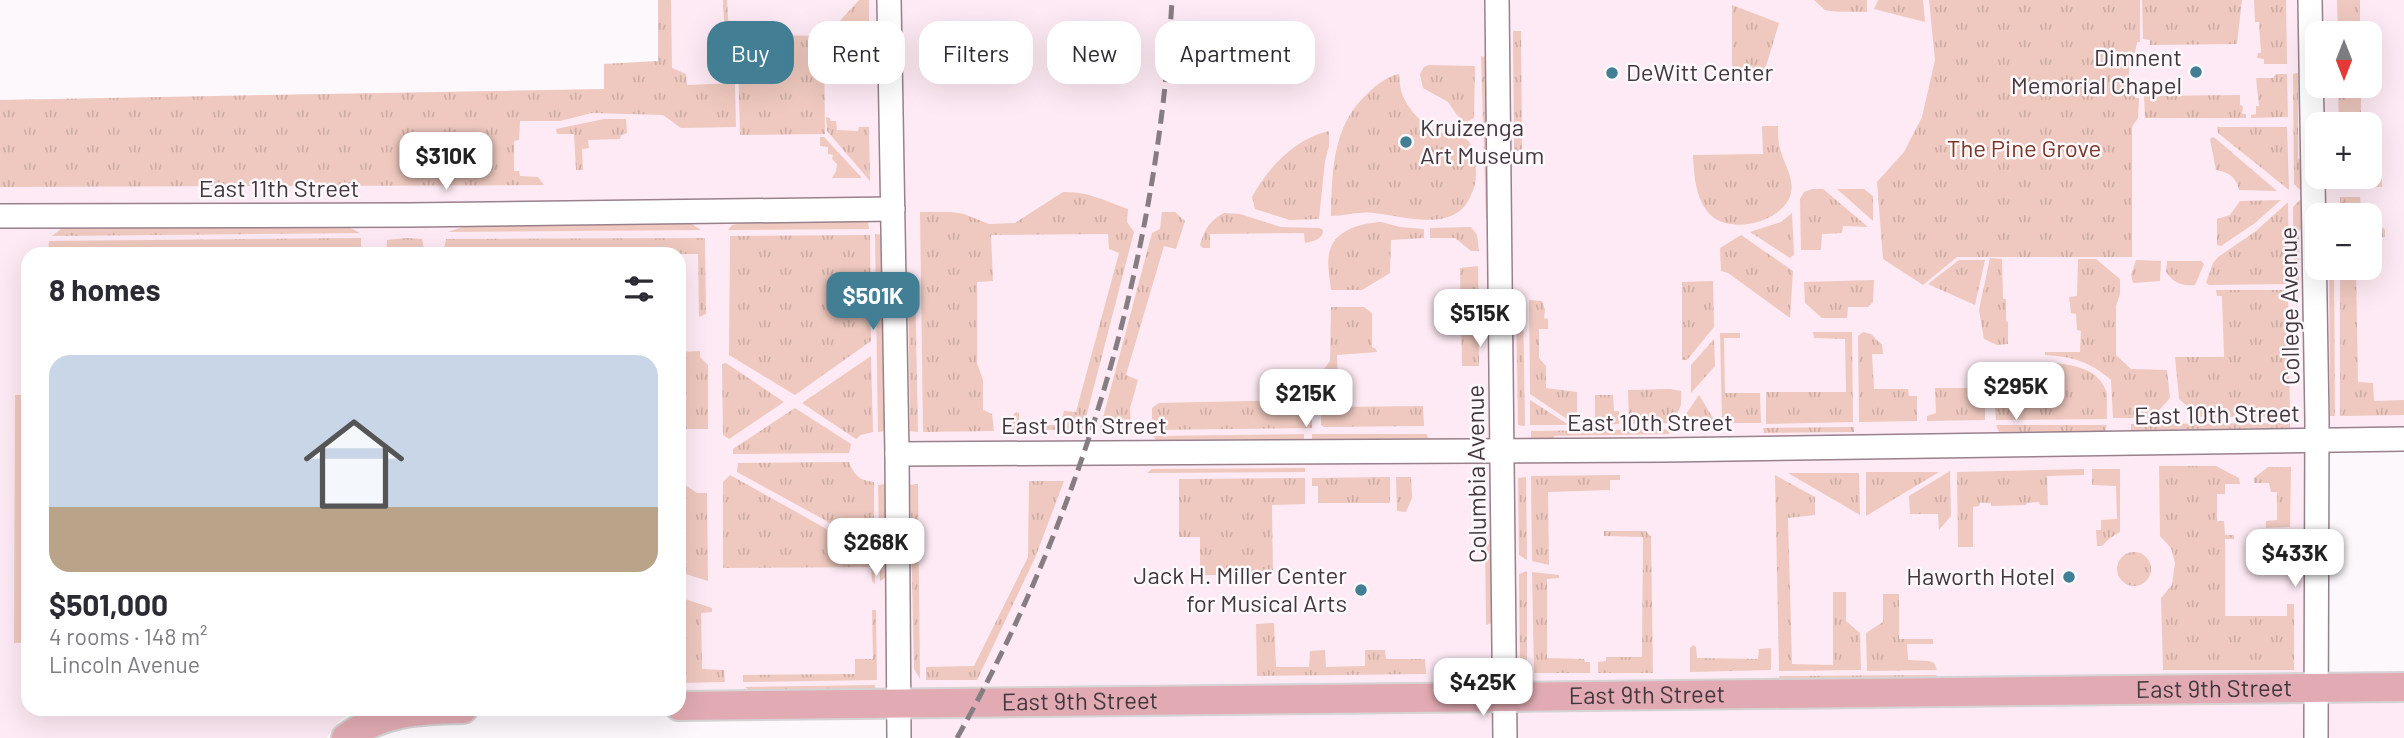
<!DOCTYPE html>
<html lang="en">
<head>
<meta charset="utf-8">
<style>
	:root { --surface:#fff; --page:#f2f2f3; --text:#2b2b33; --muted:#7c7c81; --line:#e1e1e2; --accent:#427f95 }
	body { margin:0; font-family:Barlow,sans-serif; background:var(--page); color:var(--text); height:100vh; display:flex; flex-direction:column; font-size:26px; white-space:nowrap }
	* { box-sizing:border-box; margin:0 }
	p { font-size:23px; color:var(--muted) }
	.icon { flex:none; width:38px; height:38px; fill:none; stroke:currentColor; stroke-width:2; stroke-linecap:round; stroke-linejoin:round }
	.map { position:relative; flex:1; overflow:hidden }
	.sheet { position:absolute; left:21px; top:247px; width:665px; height:469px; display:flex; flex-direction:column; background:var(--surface); border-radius:21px; box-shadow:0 7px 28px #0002 }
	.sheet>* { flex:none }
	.guide { position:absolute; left:707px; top:21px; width:665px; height:63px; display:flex; gap:14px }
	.needle { width:46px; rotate:180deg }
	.fabs { position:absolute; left:2305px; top:21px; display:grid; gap:14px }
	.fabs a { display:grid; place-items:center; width:77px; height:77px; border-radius:14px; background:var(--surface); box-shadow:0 7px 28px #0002; font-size:35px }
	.price { position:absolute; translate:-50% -60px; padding:0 16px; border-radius:14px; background:#fff; color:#222; font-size:23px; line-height:46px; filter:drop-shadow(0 2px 4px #0008) }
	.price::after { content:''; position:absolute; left:50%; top:42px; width:21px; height:16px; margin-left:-10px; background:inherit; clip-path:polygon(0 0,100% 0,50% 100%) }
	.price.current { background:var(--accent); color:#fff }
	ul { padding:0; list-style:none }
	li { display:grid; align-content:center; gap:14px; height:371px; padding:0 28px }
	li+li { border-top:2px solid var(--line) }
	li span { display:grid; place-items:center; height:217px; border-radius:21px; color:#555 }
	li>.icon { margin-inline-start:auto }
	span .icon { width:126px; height:126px; fill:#fffc; stroke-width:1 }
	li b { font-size:30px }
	h2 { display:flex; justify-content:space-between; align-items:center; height:84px; padding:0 28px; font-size:30px }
	.chip { padding:0 24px; border-radius:21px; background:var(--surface); box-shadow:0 7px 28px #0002; font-size:24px; line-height:63px }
	.chip.current { background:var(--accent); color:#fff }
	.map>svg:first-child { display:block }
	.built { fill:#feeaf4; fill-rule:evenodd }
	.grass { fill:url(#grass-tufts) }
	.pitch { fill:#efc9bf }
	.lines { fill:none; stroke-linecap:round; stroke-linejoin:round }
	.minor-casing { stroke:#98808c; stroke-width:26 }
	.major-casing { stroke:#d5d3d4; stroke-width:32 }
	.minor { stroke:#fff; stroke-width:23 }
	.major { stroke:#e2abb3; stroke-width:28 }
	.rail { stroke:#857d82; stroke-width:5; stroke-dasharray:14 7; stroke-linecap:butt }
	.poi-dot { fill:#427f95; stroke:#fdf8fb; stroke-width:2.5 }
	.labels { text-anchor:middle; stroke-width:5; stroke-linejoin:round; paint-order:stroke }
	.poi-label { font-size:24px; fill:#41373c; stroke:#fdf8fb; text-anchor:end }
	.park-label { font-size:24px; fill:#7c3726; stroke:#fdf8fb }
	.street-label { font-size:24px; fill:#41373c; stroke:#fdf8fb }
</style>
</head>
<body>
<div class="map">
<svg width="2404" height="738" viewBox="0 0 2404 738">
	<defs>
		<pattern id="grass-tufts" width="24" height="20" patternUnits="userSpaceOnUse" patternTransform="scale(1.75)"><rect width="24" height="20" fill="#efc9bf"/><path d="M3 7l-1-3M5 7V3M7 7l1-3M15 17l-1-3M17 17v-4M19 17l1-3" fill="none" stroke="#ceada5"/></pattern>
	</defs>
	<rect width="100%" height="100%" fill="#fdf8fb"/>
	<path class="built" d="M 658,0 L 2404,0 L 2404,440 L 2317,441 L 2316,672 L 2107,675 L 2106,690 L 2404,687 L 2404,738 L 899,738 L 898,703 L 679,696 L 679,254 L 28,254 L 28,709 L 361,709 L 342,718 L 326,738 L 0,738 L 0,100 L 604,89 L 604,64 L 658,61 ZM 2317,33 L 2370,33 L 2370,86 L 2317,86 ZM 2317,124 L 2370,124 L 2370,177 L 2317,177 ZM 2317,215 L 2370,215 L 2370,268 L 2317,268 Z"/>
	<g class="grass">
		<path d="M 658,0 L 671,0 L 672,68 L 686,74 L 687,85 L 735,83 L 736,127 L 681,128 L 663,115 L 592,113 L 560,121 L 520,121 L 519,140 L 514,141 L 514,171 L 519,171 L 520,176 L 538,177 L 544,185 L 0,187 L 0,100 L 604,89 L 604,64 L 658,61 Z"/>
		<path d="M 723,0 L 727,0 L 729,34 L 764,35 C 759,51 742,57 726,58 Z"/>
		<path d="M 859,0 L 869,0 L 869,48 C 860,48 855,41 847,40 C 839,40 835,48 826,48 L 826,36 Z"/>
		<path d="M 1814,0 L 1867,0 L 1867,12 C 1852,11 1839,13 1825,10 Z"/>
		<path d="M 1878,0 L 1923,0 L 1925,22 L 1874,9 Z"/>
		<path d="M 1929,0 L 2140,0 L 2140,42 L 2137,42 L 2135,53 L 2129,53 L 2129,94 L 2134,94 L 2135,98 L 2139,98 L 2138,118 L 2132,127 L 2132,257 L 1957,257 L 1923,285 L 1883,259 L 1877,182 L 1904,152 L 1922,117 L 1935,60 Z"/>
		<path d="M 2142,0 L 2242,0 L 2237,44 L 2150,45 L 2150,40 L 2143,39 Z"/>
		<path d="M 2254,0 L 2286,0 L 2287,64 L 2264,64 L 2264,59 L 2257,58 L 2258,53 L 2261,53 L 2259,22 L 2255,22 Z"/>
		<path d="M 2337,0 L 2360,0 L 2360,33 L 2338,33 Z"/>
		<path d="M 1732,5 L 1779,23 L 1764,73 L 1732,74 Z"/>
		<path d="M 1513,31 L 1521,31 L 1522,152 L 1514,150 Z"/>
		<path d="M 772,35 L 824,36 L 825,134 L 740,135 L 738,61 L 759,51 Z"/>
		<path d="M 1481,56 L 1487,58 L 1491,218 L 1486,219 Z"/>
		<path d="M 1429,65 L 1475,66 L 1474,118 L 1465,123 L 1457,115 L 1448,102 L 1423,88 L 1420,74 L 1424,67 Z"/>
		<path d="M 2298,73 L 2298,158 L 2306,167 L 2306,183 L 2300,190 L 2294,184 L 2293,74 Z"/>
		<path d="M 1399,74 C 1400,78 1399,81 1400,85 C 1402,104 1422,126 1440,132 C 1449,135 1459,133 1466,139 C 1476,147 1476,162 1476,174 C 1476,182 1474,188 1471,195 C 1456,234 1404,216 1374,213 C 1359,211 1346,216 1331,216 C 1332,173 1332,126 1367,94 C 1376,85 1386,77 1399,74 Z"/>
		<path d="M 2276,74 L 2287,74 L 2288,117 L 2251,118 L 2251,115 L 2256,114 L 2256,106 L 2259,106 L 2256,78 L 2273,78 Z"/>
		<path d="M 2338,86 L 2361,86 L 2361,124 L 2339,124 Z"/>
		<path d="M 2240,95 L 2240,105 L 2243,106 L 2242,114 L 2246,114 L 2246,118 L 2145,118 L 2144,96 Z"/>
		<path d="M 826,117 L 830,118 L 830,121 L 836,121 L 837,130 L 858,131 L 859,127 L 869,127 L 870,181 L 827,131 Z"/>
		<path d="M 604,119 L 626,119 L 627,133 L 621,135 L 620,139 L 588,140 L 589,148 L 582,149 L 583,170 L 576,170 L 574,134 L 557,134 L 556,129 Z"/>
		<path d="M 1762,126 L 1778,126 C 1778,134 1778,144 1781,152 C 1785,166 1794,178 1791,193 C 1784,223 1726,237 1707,211 C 1695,195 1694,174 1693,155 L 1763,154 Z"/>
		<path d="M 2217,127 L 2287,127 L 2289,190 L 2218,133 Z"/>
		<path d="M 1329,131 L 1329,146 L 1325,161 L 1319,219 L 1290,220 L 1255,209 L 1252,197 C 1268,168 1294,139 1329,131 Z"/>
		<path d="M 820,137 L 824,137 L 862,178 L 832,178 L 836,171 L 837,164 L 832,159 L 833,155 L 828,154 L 828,147 L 820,146 Z"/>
		<path d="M 2212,137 L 2215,138 L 2277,191 L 2239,190 C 2237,178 2229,172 2216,170 L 2210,139 Z"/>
		<path d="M 2370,150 L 2374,150 L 2374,164 L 2381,165 L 2382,187 L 2341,187 L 2341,177 L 2370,177 Z"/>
		<path d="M 1812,189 L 1823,189 L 1868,227 L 1843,226 L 1842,233 L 1822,234 L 1821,250 L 1801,250 L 1800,199 L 1804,192 Z"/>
		<path d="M 1837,189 L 1864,189 L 1873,196 L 1873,221 Z"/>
		<path d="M 1063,192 C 1087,191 1106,201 1128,209 L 1127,222 L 1134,232 L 1083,429 L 1012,431 L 1013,415 L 1016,412 L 1019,413 L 1019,425 L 1060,425 L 1064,411 L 1076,412 L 1119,253 L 1109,249 L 1108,234 L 991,235 L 993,281 L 977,282 L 977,363 L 983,380 L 983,410 L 992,414 L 994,431 L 923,432 L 920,212 L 951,212 L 964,214 L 989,224 L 1015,223 Z"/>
		<path d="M 2340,197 L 2360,197 L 2361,207 L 2385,230 L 2385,237 L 2372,238 L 2372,248 L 2370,248 L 2370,215 L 2340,215 Z"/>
		<path d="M 2281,200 L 2255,223 L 2221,246 L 2217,245 L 2217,219 L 2230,215 L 2240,201 Z"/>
		<path d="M 2300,200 L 2306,206 L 2306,224 L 2299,231 L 2299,282 L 2294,283 L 2293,207 Z"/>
		<path d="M 2288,202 L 2289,284 L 2209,285 L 2206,283 L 2213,263 L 2218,257 L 2256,231 Z"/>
		<path d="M 1162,212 L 1175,212 L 1185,221 L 1176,249 L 1164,246 L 1126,375 L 1138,380 L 1130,408 L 1131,429 L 1100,429 L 1152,233 L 1160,229 Z"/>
		<path d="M 1224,213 L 1240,214 L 1281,227 L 1319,228 L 1323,230 C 1323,240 1313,241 1305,243 L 1304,233 L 1210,234 L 1210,248 L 1203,248 L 1200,245 C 1205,229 1209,221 1224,213 Z"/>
		<path d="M 1792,213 L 1794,255 L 1790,258 L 1750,232 L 1781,222 Z"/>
		<path d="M 689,222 L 701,230 L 448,232 L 465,226 Z"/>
		<path d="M 868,222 L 869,229 L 728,230 L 732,225 L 741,223 Z"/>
		<path d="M 1381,222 L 1400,227 L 1424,229 L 1424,238 L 1391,240 L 1390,273 L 1362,290 L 1331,290 C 1330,279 1326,261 1330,250 C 1336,229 1363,223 1381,222 Z"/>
		<path d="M 345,225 L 360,233 L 52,236 L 62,228 Z"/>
		<path d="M 1471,227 L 1477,235 L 1479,251 L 1471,251 L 1455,238 L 1430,238 L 1430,228 Z"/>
		<path d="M 875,234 L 883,235 L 885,431 L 878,432 Z"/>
		<path d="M 870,235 L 871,341 L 795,395 L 729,355 L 730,236 Z"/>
		<path d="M 1741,235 L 1793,271 L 1790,318 L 1728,273 L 1721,271 L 1720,248 Z"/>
		<path d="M 361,238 L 361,254 L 48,254 L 49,241 Z"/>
		<path d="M 406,238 L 422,239 L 425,254 L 386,254 L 387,240 Z"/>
		<path d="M 705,238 L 706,314 L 699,317 L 698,254 L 443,254 L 446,239 Z"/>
		<path d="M 1990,258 L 2002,259 L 2003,299 L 2006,299 L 2006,321 L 2008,322 L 2008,344 L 1997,345 L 1984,339 L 1979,310 Z"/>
		<path d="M 2078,259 L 2096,259 L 2120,279 L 2120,294 L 2116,306 L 2116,355 L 2131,369 L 2167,370 L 2170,398 L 2152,418 L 2113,418 L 2111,380 C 2089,361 2073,357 2045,355 L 2045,352 L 2080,352 L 2081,331 L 2077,330 L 2076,314 L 2071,313 L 2069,297 L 2077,296 Z"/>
		<path d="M 1959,260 L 1985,260 L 1975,305 L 1928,284 Z"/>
		<path d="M 2136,260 L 2161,261 L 2160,281 L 2133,283 L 2131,275 Z"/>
		<path d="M 2167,261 L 2201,261 L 2204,264 L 2195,285 C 2181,286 2174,283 2166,272 Z"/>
		<path d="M 1478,266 L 1479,366 L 1462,366 L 1460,268 Z"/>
		<path d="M 2329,268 L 2334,268 L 2335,416 L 2330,416 Z"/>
		<path d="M 2340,268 L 2356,268 L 2358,382 L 2373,383 L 2374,401 L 2404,400 L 2404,415 L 2340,416 Z"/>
		<path d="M 915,280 L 918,432 L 910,431 L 908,283 Z"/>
		<path d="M 1874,280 L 1873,302 L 1868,307 L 1848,307 L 1847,318 L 1822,318 L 1805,303 L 1804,282 Z"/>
		<path d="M 1713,281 L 1714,327 L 1687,360 L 1682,360 L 1682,282 Z"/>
		<path d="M 2216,290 L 2288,290 L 2290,417 L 2200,417 L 2179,399 L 2175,357 L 2224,357 L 2222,296 L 2217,296 Z"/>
		<path d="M 1529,300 L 1542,301 L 1545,310 L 1544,318 L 1548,319 L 1548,329 L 1539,329 L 1539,358 L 1546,366 L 1546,388 L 1577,392 L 1577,418 L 1567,419 L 1530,394 Z"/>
		<path d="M 1523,301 L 1525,426 L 1518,425 L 1516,304 Z"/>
		<path d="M 1331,307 L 1364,307 L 1372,313 L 1372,347 L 1376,349 L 1377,352 L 1337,355 L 1338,378 L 1332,380 L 1334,407 L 1423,406 L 1424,426 L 1324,427 L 1321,425 L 1321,373 L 1330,361 Z"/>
		<path d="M 1813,332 L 1852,332 L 1853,422 L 1766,424 L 1766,392 L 1846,392 L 1845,339 L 1814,338 Z"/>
		<path d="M 1863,332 L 1871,334 L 1882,345 L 1883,354 L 1872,354 L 1874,389 L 1908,389 L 1909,396 L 1917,396 L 1917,421 L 1859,422 L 1858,336 Z"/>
		<path d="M 1720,333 L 1740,333 L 1740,338 L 1724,338 L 1725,393 L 1760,393 L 1761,423 L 1722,423 Z"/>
		<path d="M 1714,339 L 1715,366 L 1691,393 L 1691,365 Z"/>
		<path d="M 700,351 L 700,357 L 708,365 L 708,429 L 679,429 L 679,352 Z"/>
		<path d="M 871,356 L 873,432 L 861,435 L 856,439 L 802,403 Z"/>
		<path d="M 2024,362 C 2049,363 2096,360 2106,391 C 2108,398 2106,411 2107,419 L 1996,420 C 1993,389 1992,376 2024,362 Z"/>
		<path d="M 726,363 L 784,402 L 729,439 L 723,435 L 722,364 Z"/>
		<path d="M 1985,378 L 1985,420 L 1927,421 L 1927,416 L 1936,413 L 1935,388 L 1970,388 L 1971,379 Z"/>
		<path d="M 1670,389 L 1681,391 L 1681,405 L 1673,423 L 1629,424 L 1628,390 Z"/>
		<path d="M 1595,395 L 1613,395 L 1614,411 L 1619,411 L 1619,424 L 1595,425 Z"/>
		<path d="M 1699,395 L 1713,418 L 1713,423 L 1680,423 Z"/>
		<path d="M 1305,397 L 1312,405 L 1312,428 L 1152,430 L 1152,408 L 1159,403 L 1300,400 Z"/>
		<path d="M 1530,400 L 1569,425 L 1530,425 Z"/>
		<path d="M 795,408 L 851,444 L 849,453 L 733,454 L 733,449 Z"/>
		<path d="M 2290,423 L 2290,428 L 2131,430 L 2131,424 Z"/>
		<path d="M 1996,425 L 2107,425 L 2105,431 L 1999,432 Z"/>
		<path d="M 1854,427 L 1854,432 L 1764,433 L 1763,428 Z"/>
		<path d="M 1672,429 L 1669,434 L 1555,436 L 1551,440 L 1531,441 L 1531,431 Z"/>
		<path d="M 1304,434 L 1304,439 L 1156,440 L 1153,436 Z"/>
		<path d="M 1312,434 L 1427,434 L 1428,438 L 1480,438 L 1479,442 L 1312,444 Z"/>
		<path d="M 849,462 C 853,474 860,481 874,482 L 874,547 L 737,472 L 738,463 Z"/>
		<path d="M 2159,466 L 2216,466 L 2239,478 L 2240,484 L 2225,484 L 2225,494 L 2217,494 L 2217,521 L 2224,521 L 2225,535 L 2234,535 L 2234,539 L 2225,539 L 2225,616 L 2287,616 L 2287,604 L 2294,604 L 2294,670 L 2163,670 L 2161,598 L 2172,585 L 2175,563 L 2171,548 L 2160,536 Z"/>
		<path d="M 2268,467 L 2291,467 L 2290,527 L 2266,528 L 2266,521 L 2277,520 L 2277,492 L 2271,492 L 2269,483 L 2254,483 L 2254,478 Z"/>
		<path d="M 1305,468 L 1305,472 L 1147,473 L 1152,469 Z"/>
		<path d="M 2084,469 L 2084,475 L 2047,476 L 2048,505 L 2040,505 L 2039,502 L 2027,503 L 2026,505 L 1991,506 L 1991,503 L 1980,503 L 1979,506 L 1973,507 L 1973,547 L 1958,547 L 1957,472 Z"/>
		<path d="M 2092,469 L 2120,469 L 2120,532 L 2110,538 L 2102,546 L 2097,546 L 2096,530 L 2101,530 L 2101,520 L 2117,519 L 2116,486 L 2092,485 Z"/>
		<path d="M 1950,471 L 1951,516 L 1939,530 L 1938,514 L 1910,514 L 1909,496 Z"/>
		<path d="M 1866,472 L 1939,472 L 1866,516 Z"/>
		<path d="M 1788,473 L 1859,473 L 1860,515 Z"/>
		<path d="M 730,475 L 875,556 L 875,584 L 872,581 L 871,567 L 723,568 L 723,482 Z"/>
		<path d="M 1620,475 L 1620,480 L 1610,480 L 1610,490 L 1548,492 L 1549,565 L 1532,561 L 1531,476 Z"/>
		<path d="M 1775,475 L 1815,497 L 1815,515 L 1788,518 L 1792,664 L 1833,665 L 1833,592 L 1846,592 L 1846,621 L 1860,633 L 1861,670 L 1779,671 Z"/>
		<path d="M 1390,477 L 1390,503 L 1318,503 L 1318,486 L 1312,486 L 1312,478 Z"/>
		<path d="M 1396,477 L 1411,477 L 1412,498 L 1406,512 L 1397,511 Z"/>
		<path d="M 1526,477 L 1527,560 L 1519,555 L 1518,478 Z"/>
		<path d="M 1305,478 L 1305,504 L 1272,505 L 1273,575 L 1200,575 L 1200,537 L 1179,537 L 1179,479 Z"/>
		<path d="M 679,481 L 697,493 L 707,493 L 708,581 L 679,572 Z"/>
		<path d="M 1029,481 L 1064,481 L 1035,558 L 977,680 L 926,680 L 926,667 L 974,666 L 1028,557 Z"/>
		<path d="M 886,484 L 888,576 L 880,581 L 878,485 Z"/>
		<path d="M 918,484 L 920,679 L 914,669 L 910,485 Z"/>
		<path d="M 1604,531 L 1646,531 L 1651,537 L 1653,673 L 1598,673 L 1598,662 L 1606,661 L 1606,657 L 1642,657 L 1643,537 L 1604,536 Z"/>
		<path d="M 1485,538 L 1494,542 L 1495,622 L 1486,625 Z"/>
		<circle cx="2134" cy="569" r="17"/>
		<path d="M 1527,571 L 1527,674 L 1520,665 L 1519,574 Z"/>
		<path d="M 1532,572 L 1559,575 L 1559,578 L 1547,579 L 1547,658 L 1584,659 L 1585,662 L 1590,662 L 1590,673 L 1534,673 Z"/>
		<path d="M 1883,594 L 1899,594 L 1899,639 L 1933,639 L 1933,644 L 1907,644 L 1908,660 L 1929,661 L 1934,663 L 1937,670 L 1867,671 L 1866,633 L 1883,622 Z"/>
		<path d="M 679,597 L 712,608 L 712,612 L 701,613 L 702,669 L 724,670 L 725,682 L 679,683 Z"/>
		<path d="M 872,610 L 876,610 L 877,680 L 743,682 L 743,675 L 855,674 L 855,659 L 873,659 Z"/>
		<path d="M 1274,623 L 1276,667 L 1309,667 L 1310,651 L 1325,650 L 1326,667 L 1365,666 L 1365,650 L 1385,650 L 1386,659 L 1425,659 L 1426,674 L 1257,676 L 1256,624 Z"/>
		<path d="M 1693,645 L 1696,647 L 1697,658 L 1758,659 L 1759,649 L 1771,648 L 1771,670 L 1690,672 L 1690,648 Z"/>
		<path d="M 1937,675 L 1928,680 L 1780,680 L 1779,676 Z"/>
		<path d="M 875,685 L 874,695 L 758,696 L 745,687 Z"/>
	</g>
	<path class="pitch" d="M 15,395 L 28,395 L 28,643 L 14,643 Z"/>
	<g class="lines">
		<defs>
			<g id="minor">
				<path d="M 889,0 L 897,454 L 899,738"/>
				<path d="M 1497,0 L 1505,738"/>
				<path d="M 2310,0 L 2317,420 L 2316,738"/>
				<path d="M 0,216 L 410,215 L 893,209"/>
				<path d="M 897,454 L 1663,450 L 2404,439"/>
			</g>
			<g id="major">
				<path id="s1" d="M 679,706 L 2404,687"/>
				<path d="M 346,738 C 383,711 418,710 463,709"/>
			</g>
		</defs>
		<use href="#minor" class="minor-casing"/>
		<use href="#major" class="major-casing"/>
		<use href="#minor" class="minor"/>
		<use href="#major" class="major"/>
		<path class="rail" d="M 957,738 C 1083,514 1158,256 1172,0"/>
	</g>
	<g class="poi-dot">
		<circle cx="2196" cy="72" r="7"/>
		<circle cx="1612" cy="73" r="7"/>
		<circle cx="1406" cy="142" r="7"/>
		<circle cx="2069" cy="577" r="7"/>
		<circle cx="1361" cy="590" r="7"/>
	</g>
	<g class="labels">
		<g class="poi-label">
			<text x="2182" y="66">Dimnent<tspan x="2182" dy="28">Memorial Chapel</tspan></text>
			<text x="1626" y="81" text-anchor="start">DeWitt Center</text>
			<text x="1420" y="136" text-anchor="start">Kruizenga<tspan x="1420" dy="28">Art Museum</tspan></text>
			<text x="1347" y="584">Jack H. Miller Center<tspan x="1347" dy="28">for Musical Arts</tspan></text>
			<text x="2055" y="585">Haworth Hotel</text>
		</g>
		<g class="park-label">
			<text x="2024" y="157">The Pine Grove</text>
		</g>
		<g class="street-label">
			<text x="279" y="197">East 11th Street</text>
			<text transform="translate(2290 306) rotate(-91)" y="8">College Avenue</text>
			<text transform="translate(2217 415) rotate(-1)" y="8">East 10th Street</text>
			<text x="1650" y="431">East 10th Street</text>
			<text x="1084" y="434">East 10th Street</text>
			<text transform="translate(1477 474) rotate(-91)" y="8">Columbia Avenue</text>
			<text dy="8" stroke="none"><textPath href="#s1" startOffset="1535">East 9th Street</textPath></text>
			<text dy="8" stroke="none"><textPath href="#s1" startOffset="968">East 9th Street</textPath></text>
			<text dy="8" stroke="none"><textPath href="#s1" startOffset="401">East 9th Street</textPath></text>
		</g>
	</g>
</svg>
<div class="fabs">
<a><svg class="needle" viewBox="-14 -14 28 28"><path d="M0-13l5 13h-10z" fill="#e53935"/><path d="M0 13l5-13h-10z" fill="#7c7c81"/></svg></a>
<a>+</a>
<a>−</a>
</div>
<b class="price" style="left:446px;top:192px">$310K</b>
<b class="price current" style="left:873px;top:332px">$501K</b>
<b class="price" style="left:1480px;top:349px">$515K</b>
<b class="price" style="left:2016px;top:422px">$295K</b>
<b class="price" style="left:1306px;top:429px">$215K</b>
<b class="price" style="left:876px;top:578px">$268K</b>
<b class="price" style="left:2295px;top:589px">$433K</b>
<b class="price" style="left:1483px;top:718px">$425K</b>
<div class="guide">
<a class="chip current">Buy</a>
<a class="chip">Rent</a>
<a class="chip">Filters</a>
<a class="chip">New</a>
<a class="chip">Apartment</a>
</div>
<section class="sheet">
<h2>8 homes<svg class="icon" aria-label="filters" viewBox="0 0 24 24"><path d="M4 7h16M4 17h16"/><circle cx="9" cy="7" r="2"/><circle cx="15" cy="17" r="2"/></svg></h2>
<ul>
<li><span style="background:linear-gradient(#c9d6e8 70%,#b9a48a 0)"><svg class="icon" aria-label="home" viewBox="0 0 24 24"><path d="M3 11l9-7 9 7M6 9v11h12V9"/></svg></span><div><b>$501,000</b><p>4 rooms · 148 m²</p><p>Lincoln Avenue</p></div></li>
</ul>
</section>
</div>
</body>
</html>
